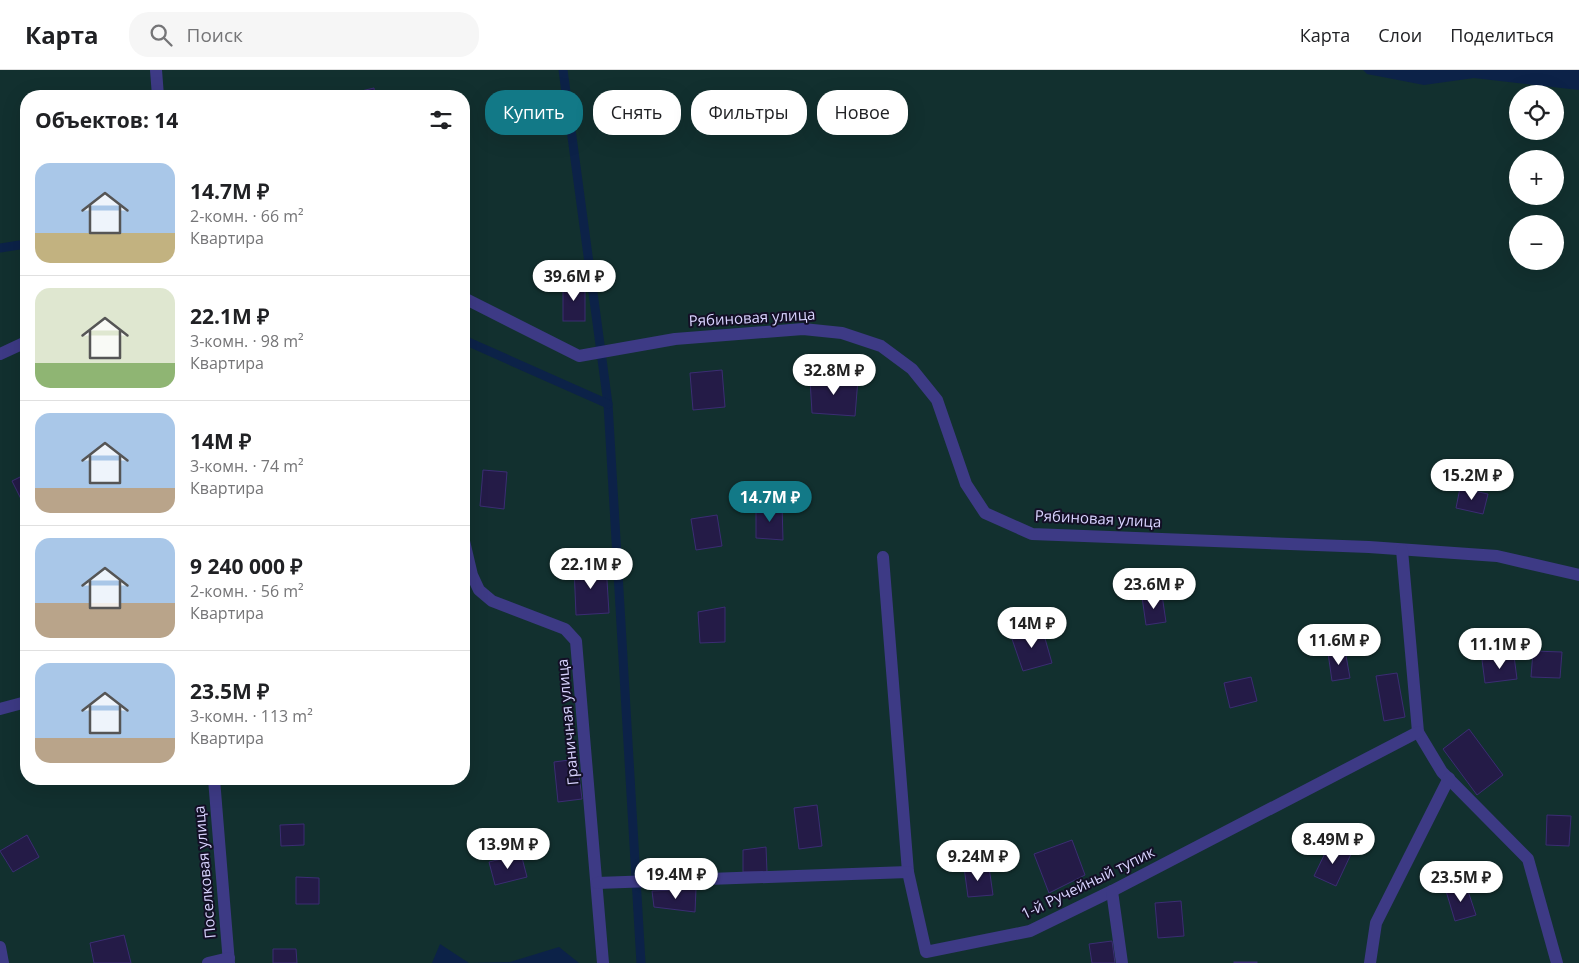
<!DOCTYPE html>
<html lang="ru">
<head>
<meta charset="utf-8">
<style>
	:root { --surface:#fff; --page:#f6f6f6; --text:#202124; --muted:#757577; --line:#e0e0e0; --accent:#127987 }
	body { margin:0; font-family:"Open Sans",sans-serif; background:var(--page); color:var(--text); height:100vh; display:flex; flex-direction:column; font-size:19px; white-space:nowrap }
	* { box-sizing:border-box; margin:0 }
	p { font-size:16px; color:var(--muted) }
	.icon { flex:none; width:28px; height:28px; fill:none; stroke:currentColor; stroke-width:2; stroke-linecap:round; stroke-linejoin:round }
	.map { position:relative; flex:1; overflow:hidden }
	.side { position:absolute; left:20px; top:20px; width:450px; height:695px; display:flex; flex-direction:column; background:var(--surface); border-radius:20px; box-shadow:0 5px 20px #0002 }
	.side>* { flex:none }
	.guide { position:absolute; left:485px; top:20px; width:475px; height:45px; display:flex; gap:10px }
	.buttons { position:absolute; left:1509px; top:15px; display:grid; gap:10px }
	.buttons a { display:grid; place-items:center; width:55px; height:55px; border-radius:50%; background:var(--surface); box-shadow:0 5px 20px #0002; font-size:25px }
	.price { position:absolute; translate:-50% -42px; padding:0 11px; border-radius:18px; background:#fff; color:#222; font-size:16px; line-height:32px; filter:drop-shadow(0 1px 2px #0008) }
	.price::after { content:''; position:absolute; left:50%; top:30px; width:15px; height:11px; margin-left:-8px; background:inherit; clip-path:polygon(0 0,100% 0,50% 100%) }
	.price.active { background:var(--accent); color:#fff }
	ul { padding:0; list-style:none }
	li { display:flex; align-items:center; gap:15px; height:125px; padding:0 15px }
	li+li { border-top:1px solid var(--line) }
	li span { display:grid; place-items:center; flex:none; width:140px; height:100px; border-radius:15px; color:#555 }
	li>.icon { margin-inline-start:auto }
	span .icon { width:60px; height:60px; fill:#fffc; stroke-width:1 }
	li b { font-size:21px }
	h2 { display:flex; justify-content:space-between; align-items:center; height:60px; padding:0 15px; font-size:21px }
	.chip { padding:0 18px; border-radius:20px; background:var(--surface); box-shadow:0 5px 20px #0002; font-size:18px; line-height:45px }
	.chip.active { background:var(--accent); color:#fff }
	header { display:flex; align-items:center; gap:30px; box-sizing:border-box; height:70px; padding:0 25px; background:var(--surface); border-bottom:1px solid var(--line) }
	header strong { font-size:24px }
	nav { display:flex; gap:28px; margin-inline-start:auto; font-size:18px }
	.search { width:350px; height:45px; background:var(--page); display:flex; align-items:center; gap:12px; box-sizing:border-box; padding:0 18px; border-radius:20px; color:var(--muted); font-size:19px }
	.map>svg:first-child { display:block }
	.green { fill:#12302f; fill-rule:evenodd }
	.water { fill:#0c2248 }
	.lines { fill:none; stroke-linecap:round; stroke-linejoin:round }
	.stream { stroke:#0c2248; stroke-width:9 }
	.building { fill:#241b47; stroke:#3b2d73 }
	.lane { stroke:#3d3a85; stroke-width:12 }
	.street { stroke:#3d3a85; stroke-width:12 }
	.labels { text-anchor:middle; stroke-width:4; stroke-linejoin:round; paint-order:stroke }
	.street-label { font-size:15px; fill:#d9d4ff; stroke:#130f26 }
</style>
</head>
<body>
<header>
<strong>Карта</strong>
<div class="search"><svg class="icon" aria-label="search" viewBox="0 0 24 24"><circle cx="10" cy="10" r="6"/><path d="M15 15l6 6"/></svg>Поиск</div>
<nav><a>Карта</a><a>Слои</a><a>Поделиться</a></nav>
</header>
<div class="map">
<svg width="1579" height="893" viewBox="0 0 1579 893">
	<rect width="100%" height="100%" fill="#130f26"/>
	<path class="green" d="M 0,0 L 1579,0 L 1579,893 L 0,893 ZM 1518,24 L 1555,24 L 1555,61 L 1518,61 ZM 26,26 L 464,26 L 464,709 L 26,709 ZM 1518,89 L 1555,89 L 1555,126 L 1518,126 ZM 1518,154 L 1555,154 L 1555,191 L 1518,191 Z"/>
	<g class="water">
		<path d="M 1363,0 L 1579,0 L 1579,20 L 1474,8 L 1424,15 L 1367,4 Z"/>
		<path d="M 440,874 L 469,893 L 510,892 L 559,877 L 579,893 L 432,893 Z"/>
	</g>
	<g class="lines">
		<g class="stream">
			<path d="M 563,0 L 608,334 L 641,893"/>
			<path d="M 0,178 L 26,174"/>
			<path d="M 464,270 L 608,334"/>
		</g>
	</g>
	<g class="building">
		<path d="M 374,18 L 375,26 L 340,26 Z"/>
		<rect x="563" y="212" width="22" height="39"/>
		<path d="M 722,300 L 725,337 L 693,340 L 690,303 Z"/>
		<path d="M 810,309 L 858,309 L 855,346 L 812,343 Z"/>
		<path d="M 483,400 L 507,402 L 504,439 L 480,436 Z"/>
		<path d="M 26,404 L 26,439 L 12,411 Z"/>
		<path d="M 1460,418 L 1488,424 L 1483,444 L 1456,438 Z"/>
		<path d="M 782,434 L 783,470 L 756,468 L 756,438 Z"/>
		<path d="M 717,445 L 722,476 L 696,480 L 691,449 Z"/>
		<path d="M 606,494 L 609,543 L 576,545 L 574,496 Z"/>
		<path d="M 1162,525 L 1166,552 L 1146,555 L 1142,527 Z"/>
		<path d="M 725,537 L 725,572 L 700,573 L 698,542 Z"/>
		<path d="M 1042,558 L 1052,593 L 1023,601 L 1011,566 Z"/>
		<path d="M 1345,580 L 1350,608 L 1332,611 L 1328,583 Z"/>
		<path d="M 1533,581 L 1562,582 L 1560,608 L 1531,607 Z"/>
		<path d="M 1514,586 L 1517,609 L 1485,613 L 1482,590 Z"/>
		<path d="M 1397,603 L 1405,647 L 1384,651 L 1376,606 Z"/>
		<path d="M 1251,607 L 1257,631 L 1230,638 L 1224,613 Z"/>
		<path d="M 1469,659 L 1503,705 L 1477,725 L 1443,679 Z"/>
		<path d="M 577,689 L 582,729 L 558,732 L 554,692 Z"/>
		<path d="M 817,735 L 822,776 L 799,779 L 794,738 Z"/>
		<path d="M 1547,745 L 1571,746 L 1569,776 L 1546,775 Z"/>
		<path d="M 304,754 L 304,775 L 281,776 L 280,755 Z"/>
		<path d="M 27,765 L 39,787 L 13,802 L 0,781 Z"/>
		<path d="M 1072,770 L 1085,805 L 1049,823 L 1034,784 Z"/>
		<path d="M 1330,773 L 1351,784 L 1336,816 L 1314,806 Z"/>
		<path d="M 766,777 L 767,802 L 743,802 L 743,780 Z"/>
		<path d="M 521,784 L 527,807 L 495,815 L 489,792 Z"/>
		<path d="M 964,797 L 989,797 L 993,825 L 968,827 Z"/>
		<path d="M 296,807 L 319,808 L 319,834 L 296,834 Z"/>
		<path d="M 1466,815 L 1476,845 L 1455,851 L 1446,821 Z"/>
		<path d="M 696,819 L 695,842 L 654,837 L 652,821 Z"/>
		<path d="M 1181,831 L 1184,866 L 1158,868 L 1155,833 Z"/>
		<path d="M 124,865 L 131,893 L 94,893 L 90,873 Z"/>
		<path d="M 1112,871 L 1115,893 L 1092,893 L 1089,874 Z"/>
		<path d="M 273,879 L 296,879 L 297,893 L 273,893 Z"/>
		<rect x="1234" y="892" width="23" height="1"/>
	</g>
	<g class="lines">
		<g class="lane">
			<path d="M 464,228 L 579,286 L 675,269 L 803,259 L 842,263 L 881,276 L 912,299 L 937,330 L 966,414 L 985,443 L 1032,464 L 1369,477 L 1497,486 L 1579,505"/>
			<path d="M 0,284 L 26,272"/>
			<path d="M 464,471 L 472,505 L 479,520 L 492,531 L 565,559 L 576,571 L 603,893"/>
			<path d="M 1402,480 L 1418,662 L 1442,702 L 1528,789 L 1557,893"/>
			<path d="M 883,487 L 908,802"/>
			<path d="M 0,639 L 26,632"/>
			<path d="M 597,813 L 908,802 L 926,882 L 1030,861 L 1112,821 L 1418,662"/>
			<path d="M 1112,821 L 1122,893"/>
			<path d="M 1370,893 L 1376,853 L 1449,708"/>
		</g>
		<g class="street">
			<path d="M 156,0 L 158,26"/>
			<path d="M 214,709 L 229,893"/>
			<path d="M 0,877 L 3,893"/>
			<path d="M 208,893 L 229,888"/>
		</g>
	</g>
	<g class="labels">
		<g class="street-label">
			<text transform="translate(752 248) rotate(-3)" y="5">Рябиновая улица</text>
			<text transform="translate(1098 449) rotate(3)" y="5">Рябиновая улица</text>
			<text transform="translate(568 652) rotate(-95)" y="5">Граничная улица</text>
			<text transform="translate(205 802) rotate(-95)" y="5">Поселковая улица</text>
			<text transform="translate(1088 813) rotate(-26)" y="5">1-й Ручейный тупик</text>
		</g>
	</g>
</svg>
<div class="buttons">
<a><svg class="icon" aria-label="locate" viewBox="0 0 24 24"><circle cx="12" cy="12" r="6"/><path d="M12 2v4M12 18v4M2 12h4M18 12h4"/></svg></a>
<a>+</a>
<a>−</a>
</div>
<b class="price" style="left:574px;top:232px">39.6M ₽</b>
<b class="price" style="left:834px;top:326px">32.8M ₽</b>
<b class="price" style="left:1472px;top:431px">15.2M ₽</b>
<b class="price active" style="left:770px;top:453px">14.7M ₽</b>
<b class="price" style="left:591px;top:520px">22.1M ₽</b>
<b class="price" style="left:1154px;top:540px">23.6M ₽</b>
<b class="price" style="left:1032px;top:579px">14M ₽</b>
<b class="price" style="left:1339px;top:596px">11.6M ₽</b>
<b class="price" style="left:1500px;top:600px">11.1M ₽</b>
<b class="price" style="left:1333px;top:795px">8.49M ₽</b>
<b class="price" style="left:508px;top:800px">13.9M ₽</b>
<b class="price" style="left:978px;top:812px">9.24M ₽</b>
<b class="price" style="left:676px;top:830px">19.4M ₽</b>
<b class="price" style="left:1461px;top:833px">23.5M ₽</b>
<div class="guide">
<a class="chip active">Купить</a>
<a class="chip">Снять</a>
<a class="chip">Фильтры</a>
<a class="chip">Новое</a>
</div>
<section class="side">
<h2>Объектов: 14<svg class="icon" aria-label="filters" viewBox="0 0 24 24"><path d="M4 7h16M4 17h16"/><circle cx="9" cy="7" r="2"/><circle cx="15" cy="17" r="2"/></svg></h2>
<ul>
<li><span style="background:linear-gradient(#a9c7e8 70%,#c2b280 0)"><svg class="icon" aria-label="home" viewBox="0 0 24 24"><path d="M3 11l9-7 9 7M6 9v11h12V9"/></svg></span><div><b>14.7M ₽</b><p>2-комн. · 66 m²</p><p>Квартира</p></div></li>
<li><span style="background:linear-gradient(#dfe7d0 75%,#8fb573 0)"><svg class="icon" aria-label="home" viewBox="0 0 24 24"><path d="M3 11l9-7 9 7M6 9v11h12V9"/></svg></span><div><b>22.1M ₽</b><p>3-комн. · 98 m²</p><p>Квартира</p></div></li>
<li><span style="background:linear-gradient(#a9c7e8 75%,#b9a48a 0)"><svg class="icon" aria-label="home" viewBox="0 0 24 24"><path d="M3 11l9-7 9 7M6 9v11h12V9"/></svg></span><div><b>14M ₽</b><p>3-комн. · 74 m²</p><p>Квартира</p></div></li>
<li><span style="background:linear-gradient(#a9c7e8 65%,#b9a48a 0)"><svg class="icon" aria-label="home" viewBox="0 0 24 24"><path d="M3 11l9-7 9 7M6 9v11h12V9"/></svg></span><div><b>9 240 000 ₽</b><p>2-комн. · 56 m²</p><p>Квартира</p></div></li>
<li><span style="background:linear-gradient(#a9c7e8 75%,#b9a48a 0)"><svg class="icon" aria-label="home" viewBox="0 0 24 24"><path d="M3 11l9-7 9 7M6 9v11h12V9"/></svg></span><div><b>23.5M ₽</b><p>3-комн. · 113 m²</p><p>Квартира</p></div></li>
</ul>
</section>
</div>
</body>
</html>
